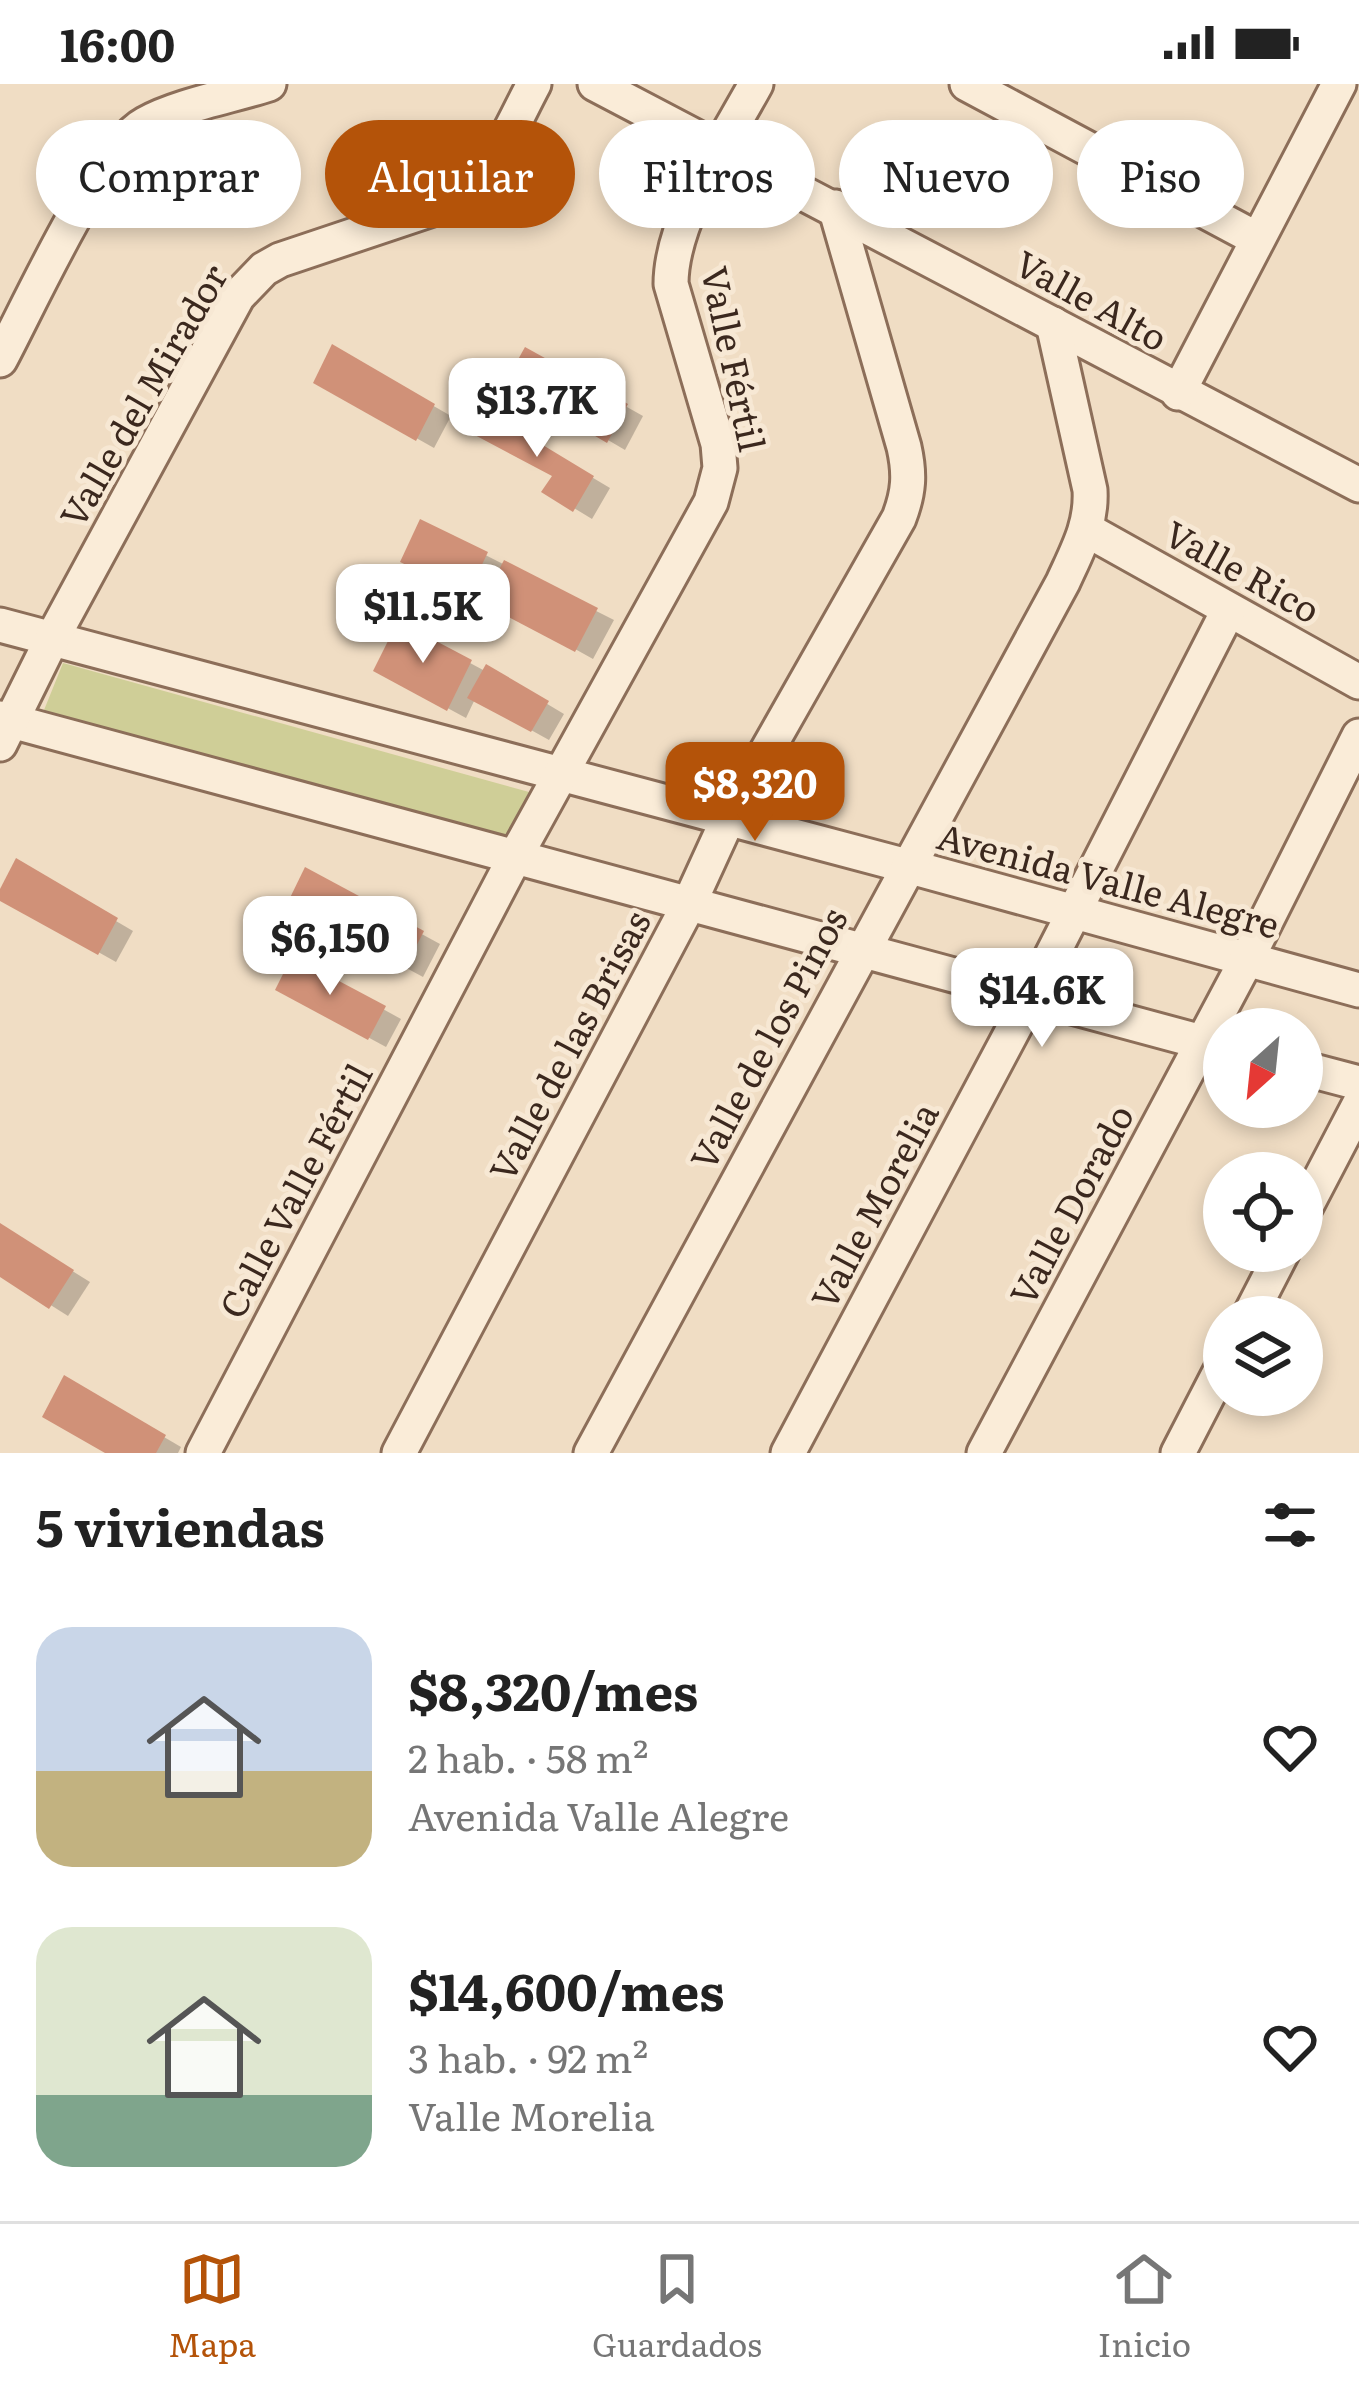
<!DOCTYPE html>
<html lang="es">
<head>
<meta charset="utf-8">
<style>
	:root { --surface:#fff; --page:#f6f6f6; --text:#222; --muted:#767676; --line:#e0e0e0; --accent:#b45309 }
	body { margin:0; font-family:Literata,serif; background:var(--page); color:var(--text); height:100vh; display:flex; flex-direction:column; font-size:45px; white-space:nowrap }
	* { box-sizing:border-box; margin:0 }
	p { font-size:39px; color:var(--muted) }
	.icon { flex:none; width:66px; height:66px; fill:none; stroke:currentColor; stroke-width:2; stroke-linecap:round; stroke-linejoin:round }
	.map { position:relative; height:1369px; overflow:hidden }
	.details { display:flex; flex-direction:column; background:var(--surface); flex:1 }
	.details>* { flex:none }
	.guide { position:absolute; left:36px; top:36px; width:1287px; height:108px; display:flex; gap:24px }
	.needle { width:78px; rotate:207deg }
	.buttons { position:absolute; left:1203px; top:924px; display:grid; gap:24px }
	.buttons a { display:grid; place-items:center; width:120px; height:120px; border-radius:50%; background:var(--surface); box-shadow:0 6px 18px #0003; font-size:60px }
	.price { position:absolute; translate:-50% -102px; padding:0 27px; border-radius:24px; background:#fff; color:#222; font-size:39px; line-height:78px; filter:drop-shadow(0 3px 6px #0008) }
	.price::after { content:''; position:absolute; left:50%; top:72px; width:36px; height:27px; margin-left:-18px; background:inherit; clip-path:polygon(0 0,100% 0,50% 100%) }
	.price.selected { background:var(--accent); color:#fff }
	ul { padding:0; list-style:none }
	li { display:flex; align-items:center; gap:36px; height:300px; padding:0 36px }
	li span { display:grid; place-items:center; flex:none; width:336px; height:240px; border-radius:36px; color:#555 }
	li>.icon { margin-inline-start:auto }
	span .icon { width:144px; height:144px; fill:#fffc; stroke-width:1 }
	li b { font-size:51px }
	h2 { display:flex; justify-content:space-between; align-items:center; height:144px; padding:0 36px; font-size:51px }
	.tag { padding:0 42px; border-radius:54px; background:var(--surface); box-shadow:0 6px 18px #0003; font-size:42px; line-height:108px }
	.tag.selected { background:var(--accent); color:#fff }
	.status { display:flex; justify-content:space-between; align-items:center; height:84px; padding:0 60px; background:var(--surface); direction:ltr }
	.status svg { height:33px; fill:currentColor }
	.tab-bar { display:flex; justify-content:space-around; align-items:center; height:168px; border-top:3px solid var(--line); background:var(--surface); font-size:33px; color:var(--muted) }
	.tab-bar a { display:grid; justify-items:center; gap:6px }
	.tab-bar .selected { color:var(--accent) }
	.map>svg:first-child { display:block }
	.green { fill:#cfce97 }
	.shadow { fill:#0003 }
	.building { fill:#d09178 }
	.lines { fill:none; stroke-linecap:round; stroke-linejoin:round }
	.street-casing { stroke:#8c6e59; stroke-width:39 }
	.street { stroke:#faecd8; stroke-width:33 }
	.labels { text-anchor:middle; stroke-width:10; stroke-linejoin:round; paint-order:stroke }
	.street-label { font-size:36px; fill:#3b281e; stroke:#f7e8d4 }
</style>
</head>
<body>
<div class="status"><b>16:00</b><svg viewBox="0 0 49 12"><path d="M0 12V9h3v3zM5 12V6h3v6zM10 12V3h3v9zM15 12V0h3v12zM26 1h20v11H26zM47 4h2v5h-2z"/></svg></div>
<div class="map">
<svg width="1359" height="1369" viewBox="0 0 1359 1369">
	<rect width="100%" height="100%" fill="#f0ddc4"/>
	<path class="green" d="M 63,579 L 529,708 L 506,757 L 40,636 Z"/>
	<g class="shadow">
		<path d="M 333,264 L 451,332 L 434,364 L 317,298 Z"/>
		<path d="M 527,267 L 643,332 L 625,366 L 509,298 Z"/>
		<path d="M 501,339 L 610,404 L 592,435 L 546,407 L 556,392 Z"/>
		<path d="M 422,439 L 614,536 L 593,575 L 483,514 L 418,483 Z"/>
		<path d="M 399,541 L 485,587 L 487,584 L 564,630 L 549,656 L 475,615 L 466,634 L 377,586 Z"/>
		<path d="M 17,779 L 133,847 L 116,878 L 0,813 Z"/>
		<path d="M 306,787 L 440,860 L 423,893 L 290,821 Z"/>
		<path d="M 294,876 L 401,935 L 386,963 L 279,905 Z"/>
		<path d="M 0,1142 L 90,1198 L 68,1232 L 0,1189 Z"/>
		<path d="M 65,1295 L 181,1363 L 178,1369 L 111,1369 L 46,1332 Z"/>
	</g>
	<g class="building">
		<path d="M 332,260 L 435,320 L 416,357 L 313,299 Z"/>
		<path d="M 525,263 L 628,320 L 607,359 L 505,299 Z"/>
		<path d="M 483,325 L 594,392 L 573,428 L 541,408 L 552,392 L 471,349 Z"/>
		<path d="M 420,435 L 488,468 L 468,510 L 400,478 Z"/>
		<path d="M 504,476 L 598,524 L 575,568 L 482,519 Z"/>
		<path d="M 398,537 L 472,576 L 447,627 L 373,587 Z"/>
		<path d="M 486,580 L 549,617 L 531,648 L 467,614 Z"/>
		<path d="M 16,774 L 118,834 L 98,871 L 0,817 L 0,805 Z"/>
		<path d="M 305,783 L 424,847 L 404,886 L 286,822 Z"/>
		<path d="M 292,872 L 386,922 L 368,956 L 275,906 Z"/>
		<path d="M 0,1139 L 74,1186 L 49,1225 L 0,1193 Z"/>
		<path d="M 64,1291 L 166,1351 L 156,1369 L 105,1369 L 42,1333 Z"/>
	</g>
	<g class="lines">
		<defs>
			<g id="street">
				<path d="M 595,0 L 1359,401"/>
				<path d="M 967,0 L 1257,155"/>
				<path d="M 0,276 C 28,224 100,64 145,40 C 179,21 232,12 269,0"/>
				<path d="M 1178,309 L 1339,0"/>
				<path d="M 1087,446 L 1359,598"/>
				<path d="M 0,541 L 907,782 L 1359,906"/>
				<path d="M 0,634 L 1224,964"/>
				<path d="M 0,660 L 53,553 L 238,212 L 264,185 L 280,176 L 456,117 C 494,89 512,41 534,0"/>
				<path d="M 1302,984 L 1359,999"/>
				<path d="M 1302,1130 L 1359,1021"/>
				<path d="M 1249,1233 L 1283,1167"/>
				<path d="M 203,1369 L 514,775 L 711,418 L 720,384 L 718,360 L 671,200 C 671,136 725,57 756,0"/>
				<path d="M 399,1369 L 689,820 L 727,737 L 899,434 C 909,408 910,390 904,363 L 835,123"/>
				<path d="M 591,1369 L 1063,498 C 1077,467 1092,441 1090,406 L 1053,240"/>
				<path d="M 788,1369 L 1030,914 L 1228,527"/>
				<path d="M 984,1369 L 1247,875 L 1359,652"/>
				<path d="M 1178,1369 L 1224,1280"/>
			</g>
		</defs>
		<use href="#street" class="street-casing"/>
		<use href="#street" class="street"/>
	</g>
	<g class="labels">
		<g class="street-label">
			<text transform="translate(1091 217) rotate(29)" y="13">Valle Alto</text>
			<text transform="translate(733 275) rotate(78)" y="13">Valle Fértil</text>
			<text transform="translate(144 312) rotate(-60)" y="13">Valle del Mirador</text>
			<text transform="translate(1242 488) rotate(29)" y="13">Valle Rico</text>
			<text transform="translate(1108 797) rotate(15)" y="13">Avenida Valle Alegre</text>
			<text transform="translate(769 955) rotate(-62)" y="13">Valle de los Pinos</text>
			<text transform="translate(570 962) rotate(-62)" y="13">Valle de las Brisas</text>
			<text transform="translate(296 1107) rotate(-62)" y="13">Calle Valle Fértil</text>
			<text transform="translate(1072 1121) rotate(-62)" y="13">Valle Dorado</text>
			<text transform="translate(875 1122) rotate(-62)" y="13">Valle Morelia</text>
		</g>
	</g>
</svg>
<div class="buttons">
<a><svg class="needle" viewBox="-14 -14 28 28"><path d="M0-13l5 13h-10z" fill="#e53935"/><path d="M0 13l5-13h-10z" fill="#767676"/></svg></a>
<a><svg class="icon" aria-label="locate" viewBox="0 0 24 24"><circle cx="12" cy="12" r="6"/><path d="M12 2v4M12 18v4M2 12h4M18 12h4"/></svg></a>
<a><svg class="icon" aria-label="layers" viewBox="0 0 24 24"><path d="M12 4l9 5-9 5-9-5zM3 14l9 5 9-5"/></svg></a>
</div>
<b class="price" style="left:537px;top:376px">$13.7K</b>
<b class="price" style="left:423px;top:582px">$11.5K</b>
<b class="price selected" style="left:755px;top:760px">$8,320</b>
<b class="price" style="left:330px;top:914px">$6,150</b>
<b class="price" style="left:1042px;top:966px">$14.6K</b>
<div class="guide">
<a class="tag">Comprar</a>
<a class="tag selected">Alquilar</a>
<a class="tag">Filtros</a>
<a class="tag">Nuevo</a>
<a class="tag">Piso</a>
</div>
</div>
<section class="details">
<h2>5 viviendas<svg class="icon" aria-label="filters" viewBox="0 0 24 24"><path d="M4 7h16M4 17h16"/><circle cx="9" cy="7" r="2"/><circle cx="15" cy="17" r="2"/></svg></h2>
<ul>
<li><span style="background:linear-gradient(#c9d6e8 60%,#c2b280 0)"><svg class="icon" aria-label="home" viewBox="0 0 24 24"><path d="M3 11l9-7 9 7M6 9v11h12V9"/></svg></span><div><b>$8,320/mes</b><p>2 hab. · 58 m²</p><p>Avenida Valle Alegre</p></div><svg class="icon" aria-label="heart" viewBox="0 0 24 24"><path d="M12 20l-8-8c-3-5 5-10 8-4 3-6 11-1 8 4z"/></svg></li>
<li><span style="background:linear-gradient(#dfe7d0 70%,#7fa58c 0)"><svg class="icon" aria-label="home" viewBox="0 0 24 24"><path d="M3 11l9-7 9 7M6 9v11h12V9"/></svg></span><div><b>$14,600/mes</b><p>3 hab. · 92 m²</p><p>Valle Morelia</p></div><svg class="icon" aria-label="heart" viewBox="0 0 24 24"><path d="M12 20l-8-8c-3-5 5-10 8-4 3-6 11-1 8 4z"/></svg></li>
</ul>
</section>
<nav class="tab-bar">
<a class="selected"><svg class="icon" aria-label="map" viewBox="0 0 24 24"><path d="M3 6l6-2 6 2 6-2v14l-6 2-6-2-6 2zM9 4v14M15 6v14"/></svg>Mapa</a>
<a><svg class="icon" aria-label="saved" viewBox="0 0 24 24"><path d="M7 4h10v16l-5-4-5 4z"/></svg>Guardados</a>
<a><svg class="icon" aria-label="home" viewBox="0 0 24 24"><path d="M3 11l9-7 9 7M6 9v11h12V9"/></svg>Inicio</a>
</nav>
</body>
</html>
